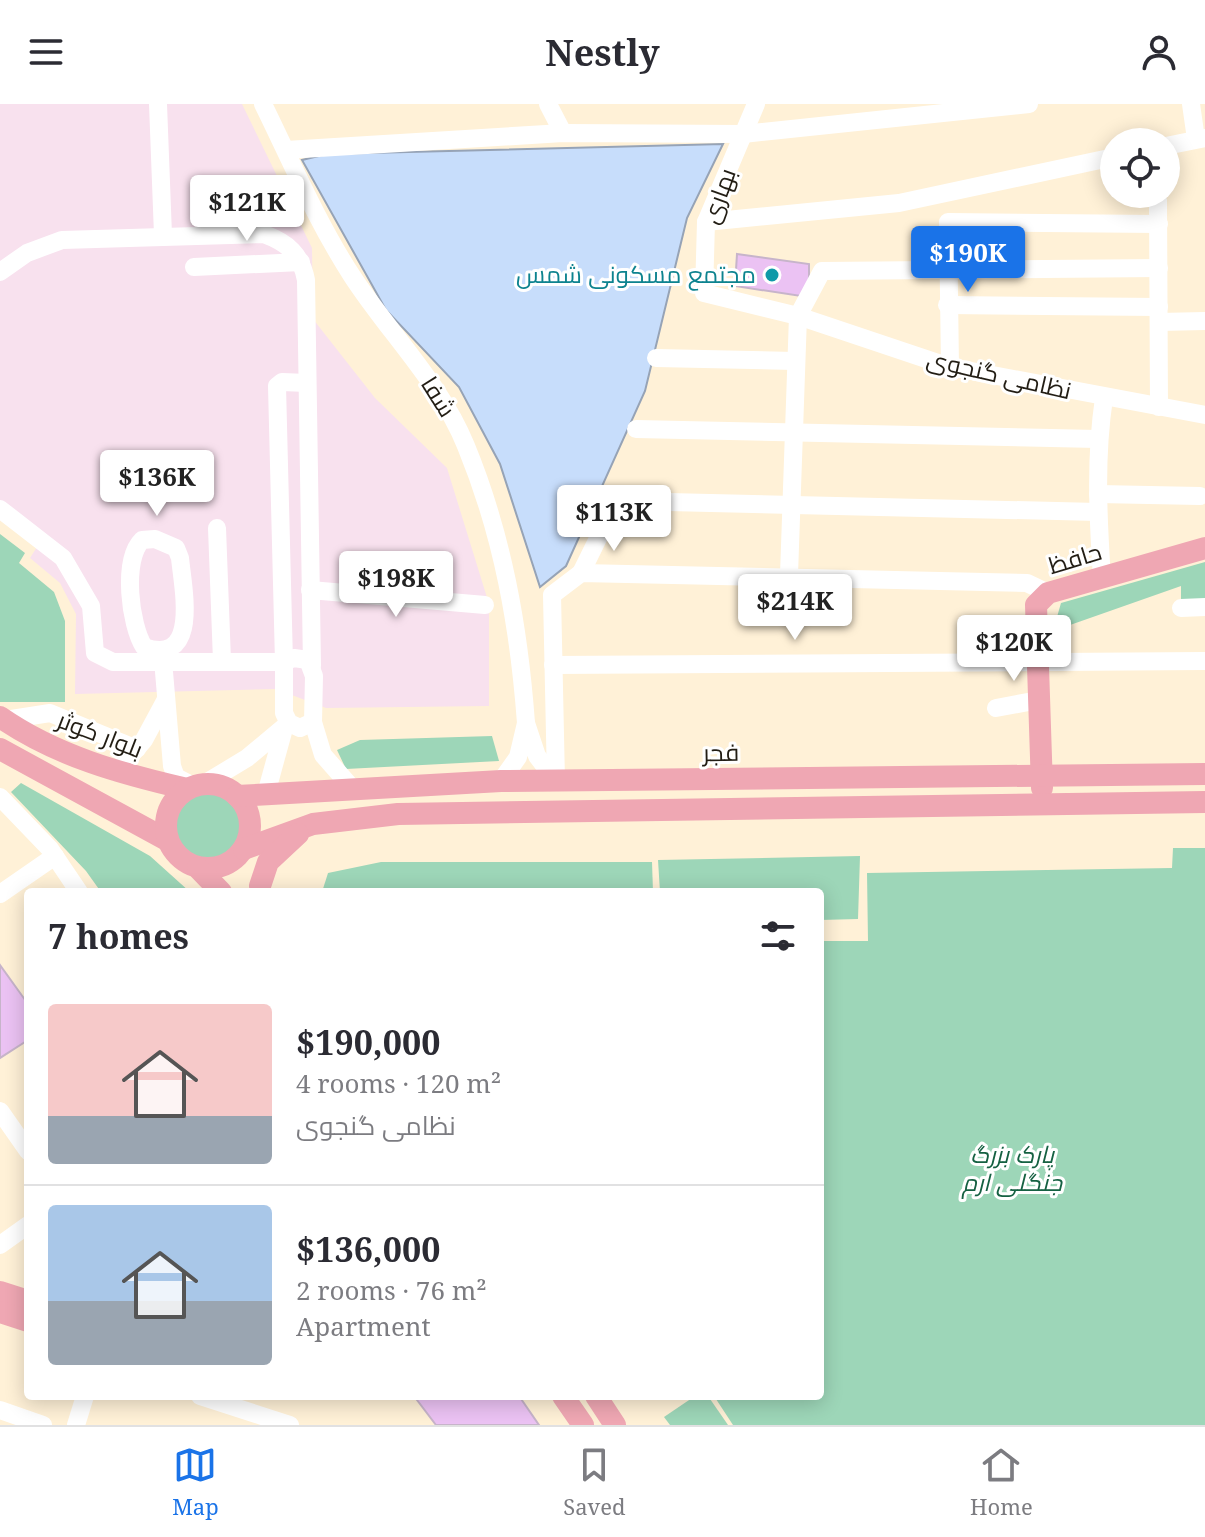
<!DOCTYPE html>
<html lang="en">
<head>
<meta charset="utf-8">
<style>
	:root { --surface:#fff; --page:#f7f7f7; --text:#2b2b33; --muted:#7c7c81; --line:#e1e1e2; --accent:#1a73e8 }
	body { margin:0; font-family:"Noto Serif",Cairo,serif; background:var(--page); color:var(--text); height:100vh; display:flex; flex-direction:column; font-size:30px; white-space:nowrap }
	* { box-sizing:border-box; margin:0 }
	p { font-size:26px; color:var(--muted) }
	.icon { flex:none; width:44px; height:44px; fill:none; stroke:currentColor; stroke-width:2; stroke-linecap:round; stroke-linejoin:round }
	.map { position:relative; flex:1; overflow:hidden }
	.side { position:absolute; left:24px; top:784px; width:800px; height:512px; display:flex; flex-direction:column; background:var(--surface); border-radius:8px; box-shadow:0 4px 20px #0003 }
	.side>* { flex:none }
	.controls { position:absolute; left:1100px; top:24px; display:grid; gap:16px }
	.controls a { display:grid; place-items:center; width:80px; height:80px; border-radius:50%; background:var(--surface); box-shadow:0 4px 20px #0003; font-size:40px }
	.price { position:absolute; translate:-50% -68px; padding:0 18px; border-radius:8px; background:#fff; color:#222; font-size:26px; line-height:52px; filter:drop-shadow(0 2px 4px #0008) }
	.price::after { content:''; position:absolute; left:50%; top:48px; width:24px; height:18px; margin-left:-12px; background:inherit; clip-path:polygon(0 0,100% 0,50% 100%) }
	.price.current { background:var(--accent); color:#fff }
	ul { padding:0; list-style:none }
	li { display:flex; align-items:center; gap:24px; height:200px; padding:0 24px }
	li+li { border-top:2px solid var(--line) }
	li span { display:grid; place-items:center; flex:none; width:224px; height:160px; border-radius:8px; color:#555 }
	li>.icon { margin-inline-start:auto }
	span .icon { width:96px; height:96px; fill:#fffc; stroke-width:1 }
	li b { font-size:34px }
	h2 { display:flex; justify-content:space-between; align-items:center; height:96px; padding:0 24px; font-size:34px }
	header { display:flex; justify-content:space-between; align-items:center; height:104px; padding:0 24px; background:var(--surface); font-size:36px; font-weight:700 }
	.tab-bar { display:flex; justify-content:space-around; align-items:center; height:112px; border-top:2px solid var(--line); background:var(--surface); font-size:22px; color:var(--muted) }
	.tab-bar a { display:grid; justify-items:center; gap:4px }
	.tab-bar .current { color:var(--accent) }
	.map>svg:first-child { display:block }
	.medical { fill:#f8e1ee }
	.green { fill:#9dd6b8 }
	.water { fill:#c7ddfb; stroke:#96a3b6; stroke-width:2 }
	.building { fill:#ebc2f3; stroke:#c7b4ca; stroke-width:2 }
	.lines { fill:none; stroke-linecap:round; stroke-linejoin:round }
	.minor { stroke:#fff; stroke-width:18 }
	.major { stroke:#efa7b3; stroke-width:22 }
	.culture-dot { fill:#0f9aa8; stroke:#fff; stroke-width:3 }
	.labels { text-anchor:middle; stroke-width:6; stroke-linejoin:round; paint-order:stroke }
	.street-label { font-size:24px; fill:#221d14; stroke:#fff }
	.culture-label { font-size:24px; fill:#0d838f; stroke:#fff; text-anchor:end }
	.park-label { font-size:24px; font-style:italic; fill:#156142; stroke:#fff }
</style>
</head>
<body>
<header><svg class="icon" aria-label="menu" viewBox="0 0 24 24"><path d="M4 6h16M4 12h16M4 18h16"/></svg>Nestly<svg class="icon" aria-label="person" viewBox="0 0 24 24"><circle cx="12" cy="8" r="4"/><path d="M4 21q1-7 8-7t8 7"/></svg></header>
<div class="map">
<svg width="1205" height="1321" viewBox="0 0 1205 1321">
	<rect width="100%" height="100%" fill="#fff1d7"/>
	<path class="medical" d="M 0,0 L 242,0 L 312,144 L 313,215 L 375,294 L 447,364 L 489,500 L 489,602 L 326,604 L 276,585 L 75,590 L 76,510 L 60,479 L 30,454 L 37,443 L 0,416 Z"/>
	<g class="green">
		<path d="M 0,430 L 25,449 L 19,459 L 54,488 L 65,517 L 65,598 L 0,598 Z"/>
		<path d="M 1205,458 L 1205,496 L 1181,497 L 1181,482 L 1053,527 L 1061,499 Z"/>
		<path d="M 492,632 L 499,657 L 346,665 L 337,646 L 360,636 Z"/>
		<path d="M 21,679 L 150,752 L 190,788 L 101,788 L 86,767 L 11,688 Z"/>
		<circle cx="206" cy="722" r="35"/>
		<path d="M 1173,744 L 1205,744 L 1205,1321 L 733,1321 L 714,1292 L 820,1292 L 820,837 L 868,837 L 867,769 L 1172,764 Z"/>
		<path d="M 860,752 L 858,815 L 820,816 L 820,788 L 660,788 L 658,756 Z"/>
		<path d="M 381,758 L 652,758 L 653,788 L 322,788 L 328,769 Z"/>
		<path d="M 695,1292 L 708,1292 L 728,1321 L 670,1321 L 664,1313 Z"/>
	</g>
	<path class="water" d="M 723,40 L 687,114 L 645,287 L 566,462 L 540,483 L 500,360 L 459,283 L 386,206 L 302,56 L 327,50 Z"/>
	<g class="building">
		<path d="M 737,150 L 809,160 L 809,185 L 801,192 L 735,182 Z"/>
		<path d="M 0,861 L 28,900 L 28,936 L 0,954 Z"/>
		<path d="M 414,1292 L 519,1292 L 539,1321 L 436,1321 Z"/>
	</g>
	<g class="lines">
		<g class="minor">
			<path d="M 158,0 L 163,131"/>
			<path d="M 263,0 C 291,57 317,118 352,172 C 389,229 440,278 466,342 C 503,432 519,524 526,619"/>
			<path d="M 548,0 L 563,29"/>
			<path d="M 756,0 L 706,118 L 704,189 L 798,212 L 950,263 L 1205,311"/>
			<path d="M 1191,0 L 1196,35"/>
			<path d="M 1166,42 L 1205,34"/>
			<path d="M 286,46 L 563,29 L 743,30 L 1029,0"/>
			<path d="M 1158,96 L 1159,303"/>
			<path d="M 706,118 L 899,99 L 1114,53"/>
			<path d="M 194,163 L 301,158"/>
			<path d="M 0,168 L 27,149 L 62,136 L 264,130 C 288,139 301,150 306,176 L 312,562"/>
			<path d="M 947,201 L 1159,203"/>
			<path d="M 1159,218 L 1205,217"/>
			<path d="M 656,254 L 795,257"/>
			<path d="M 950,263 L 948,118 L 1159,120"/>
			<path d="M 636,325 L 1098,335"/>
			<path d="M 1098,390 L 1200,392"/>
			<path d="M 625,397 L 1098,408"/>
			<path d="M 0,405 L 63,454 L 91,502 L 95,549 L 113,558 L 284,558 L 277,282 L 282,278 L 307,279"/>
			<path d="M 217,424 L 222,557"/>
			<path d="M 155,435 L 176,444 L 180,454 C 183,485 200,562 144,543 C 130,521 122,456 142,436 Z"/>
			<path d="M 581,469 L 610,410"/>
			<path d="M 789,471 L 798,212 L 822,167 L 1159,164"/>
			<path d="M 1102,474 C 1098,413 1095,354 1104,294"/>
			<path d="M 310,486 L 485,501"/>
			<path d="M 1181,504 L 1205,503"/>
			<path d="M 294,554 L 308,556 L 314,572 L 313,618 L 300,624 L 289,619 L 284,609 L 284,558 Z"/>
			<path d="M 163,556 L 172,662 L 176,673 L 193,682"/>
			<path d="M 553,561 L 1205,557"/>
			<path d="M 996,604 L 1039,596"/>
			<path d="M 5,616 L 50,609 L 137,645"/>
			<path d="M 313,618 L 323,651 L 352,684"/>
			<path d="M 116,668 L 144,636 L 165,597"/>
			<path d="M 501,677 L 518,653 L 526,619 L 537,652 L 556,677"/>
			<path d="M 556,677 L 552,491 L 581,469 L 1027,479 L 1048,489"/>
			<path d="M 204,680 L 247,654 L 289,619"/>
			<path d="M 266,690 L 283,628"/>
			<path d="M 0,693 L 50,745 L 79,788"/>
			<path d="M 0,790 L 55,752"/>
			<path d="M 0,1007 L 28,1047"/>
			<path d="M 0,1141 L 28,1121"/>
			<path d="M 200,1292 L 290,1321"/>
			<path d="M 0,1306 L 43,1321"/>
			<path d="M 76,1321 L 85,1292"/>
		</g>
		<g class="major">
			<path d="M 0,613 C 56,652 122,670 187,685"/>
			<path d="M 0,645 L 167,736"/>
			<circle cx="208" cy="722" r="42"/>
			<path d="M 1042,684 L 1036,501 L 1048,489 L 1205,444"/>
			<path d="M 237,692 L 501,677 L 1205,670"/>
			<path d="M 244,745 L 313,720 L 398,710 L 1205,698"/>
			<path d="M 198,764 L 221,788"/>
			<path d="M 260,782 L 268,758 L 298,730"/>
			<path d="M 0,1188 L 28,1197"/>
			<path d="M 0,1208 L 28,1217"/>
			<path d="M 563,1292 L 583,1321"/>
			<path d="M 596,1292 L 615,1321"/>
		</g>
	</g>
	<circle class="culture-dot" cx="772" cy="171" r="8"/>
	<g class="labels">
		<g class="street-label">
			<text transform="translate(719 92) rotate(-70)" y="8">بهاری</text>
			<text transform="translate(999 271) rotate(13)" y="8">نظامی گنجوی</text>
			<text transform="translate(438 293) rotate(58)" y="8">شفا</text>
			<text transform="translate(1075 455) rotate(-17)" y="8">حافظ</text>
			<text transform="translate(100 631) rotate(21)" y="8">بلوار کوثر</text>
			<text transform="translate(721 649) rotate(-1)" y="8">فجر</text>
		</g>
		<g class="culture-label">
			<text x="756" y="179">مجتمع مسکونی شمس</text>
		</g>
		<g class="park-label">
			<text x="1012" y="1059">پارک بزرگ<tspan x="1012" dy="28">جنگلی ارم</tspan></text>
		</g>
	</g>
</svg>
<div class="controls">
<a><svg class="icon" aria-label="locate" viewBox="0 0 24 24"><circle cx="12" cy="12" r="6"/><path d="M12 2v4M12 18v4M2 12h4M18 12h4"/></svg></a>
</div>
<b class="price" style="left:247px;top:139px">$121K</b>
<b class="price current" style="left:968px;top:190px">$190K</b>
<b class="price" style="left:157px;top:414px">$136K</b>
<b class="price" style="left:614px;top:449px">$113K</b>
<b class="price" style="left:396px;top:515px">$198K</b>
<b class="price" style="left:795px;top:538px">$214K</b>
<b class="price" style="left:1014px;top:579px">$120K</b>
<section class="side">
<h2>7 homes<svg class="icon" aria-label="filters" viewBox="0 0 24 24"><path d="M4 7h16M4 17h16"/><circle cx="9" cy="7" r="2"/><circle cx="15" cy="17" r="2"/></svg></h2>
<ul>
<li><span style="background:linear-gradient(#f6c9c9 70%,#9aa5b1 0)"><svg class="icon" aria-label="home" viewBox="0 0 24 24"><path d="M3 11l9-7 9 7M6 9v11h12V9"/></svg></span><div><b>$190,000</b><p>4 rooms · 120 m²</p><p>نظامی گنجوی</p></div></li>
<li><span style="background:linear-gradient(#a9c7e8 60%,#9aa5b1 0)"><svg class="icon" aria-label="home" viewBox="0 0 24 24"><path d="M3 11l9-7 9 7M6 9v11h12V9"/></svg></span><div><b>$136,000</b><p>2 rooms · 76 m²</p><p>Apartment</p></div></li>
</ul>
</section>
</div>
<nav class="tab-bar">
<a class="current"><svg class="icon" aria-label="map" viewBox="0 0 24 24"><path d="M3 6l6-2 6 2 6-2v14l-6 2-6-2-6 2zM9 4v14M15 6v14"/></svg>Map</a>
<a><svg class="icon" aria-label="saved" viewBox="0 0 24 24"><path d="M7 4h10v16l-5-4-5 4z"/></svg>Saved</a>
<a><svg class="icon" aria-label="home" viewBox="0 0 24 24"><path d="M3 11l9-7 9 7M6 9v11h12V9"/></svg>Home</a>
</nav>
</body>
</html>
